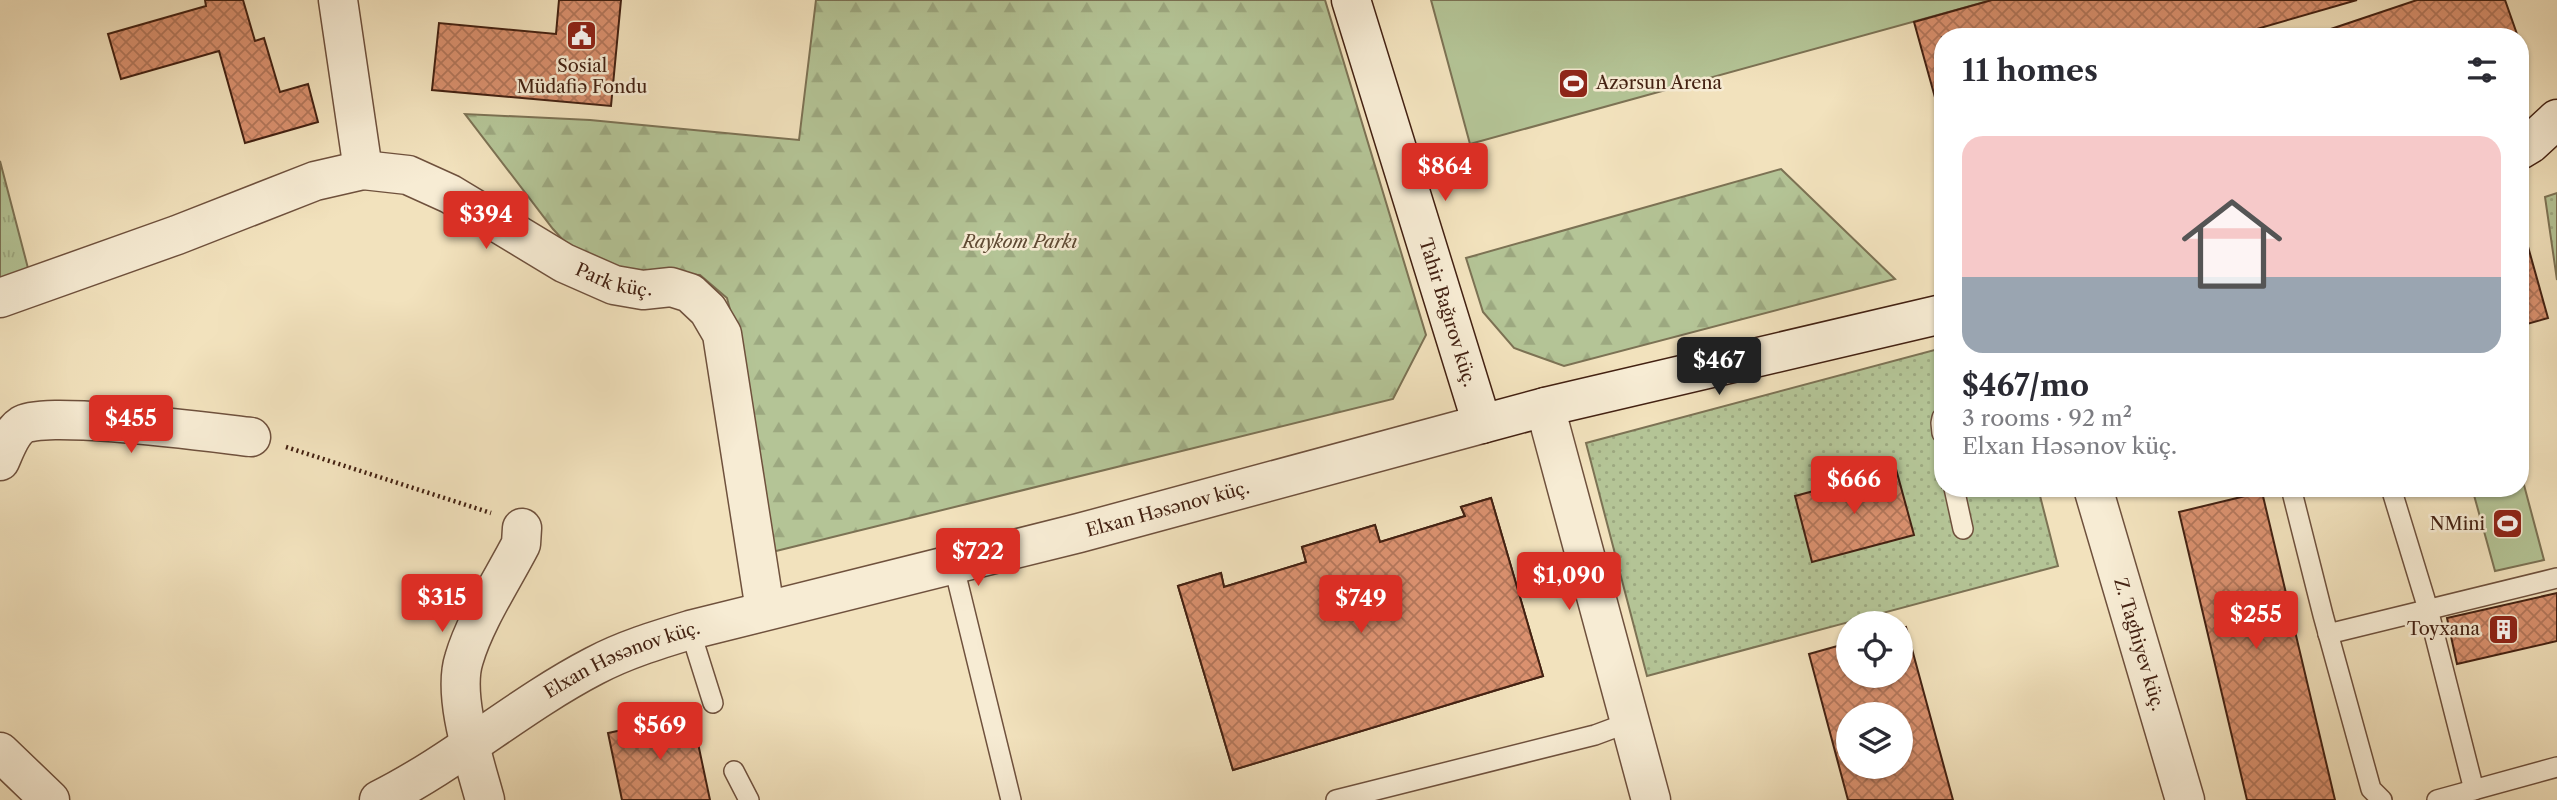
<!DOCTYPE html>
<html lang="en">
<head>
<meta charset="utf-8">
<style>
	:root { --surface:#fff; --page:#f7f7f7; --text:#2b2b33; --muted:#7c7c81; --line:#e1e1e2; --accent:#d93025 }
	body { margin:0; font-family:"Libre Caslon Text",serif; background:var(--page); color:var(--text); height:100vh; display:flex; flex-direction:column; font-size:26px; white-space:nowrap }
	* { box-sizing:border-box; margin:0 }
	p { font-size:23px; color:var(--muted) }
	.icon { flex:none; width:38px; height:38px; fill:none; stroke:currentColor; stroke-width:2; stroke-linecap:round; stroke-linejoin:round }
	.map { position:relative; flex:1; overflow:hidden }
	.drawer { position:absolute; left:1934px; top:28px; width:595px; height:469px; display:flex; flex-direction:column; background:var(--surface); border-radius:28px; box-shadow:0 2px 5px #0004 }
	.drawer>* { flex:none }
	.fabs { position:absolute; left:1836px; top:611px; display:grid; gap:14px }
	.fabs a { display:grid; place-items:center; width:77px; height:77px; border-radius:50%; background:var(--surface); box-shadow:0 2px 5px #0004; font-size:35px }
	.price { position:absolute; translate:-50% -60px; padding:0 16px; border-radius:7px; background:var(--accent); color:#fff; font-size:23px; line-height:46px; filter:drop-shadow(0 2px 4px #0008) }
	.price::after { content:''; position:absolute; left:50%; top:42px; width:21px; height:16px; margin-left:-10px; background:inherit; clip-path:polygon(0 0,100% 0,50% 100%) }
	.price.current { background:#222; color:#fff }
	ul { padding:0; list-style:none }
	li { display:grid; align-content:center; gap:14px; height:371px; padding:0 28px }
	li+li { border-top:2px solid var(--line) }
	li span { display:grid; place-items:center; height:217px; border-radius:21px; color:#555 }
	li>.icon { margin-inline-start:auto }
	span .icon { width:126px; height:126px; fill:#fffc; stroke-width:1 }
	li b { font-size:30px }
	h2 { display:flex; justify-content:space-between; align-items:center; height:84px; padding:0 28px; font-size:30px }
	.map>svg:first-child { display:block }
	.grass { fill:url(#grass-tufts); stroke:#7c7254; stroke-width:2 }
	.forest { fill:url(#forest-firs); stroke:#7c7254; stroke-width:2 }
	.park { fill:url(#park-dots); stroke:#7c7254; stroke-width:2 }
	.garden { fill:#b4c496; stroke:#7c7254; stroke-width:2 }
	.building { fill:url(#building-cross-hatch); stroke:#432112; stroke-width:2; fill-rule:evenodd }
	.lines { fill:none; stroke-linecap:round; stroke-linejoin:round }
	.lane-casing { stroke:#6f513d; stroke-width:22 }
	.street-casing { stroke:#6f513d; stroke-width:41 }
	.secondary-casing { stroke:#432112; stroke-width:41 }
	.path { stroke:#432112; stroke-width:4.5; stroke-dasharray:2 3.5; stroke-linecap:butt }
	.lane { stroke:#f7ecd4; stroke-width:19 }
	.street { stroke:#f7ecd4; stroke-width:38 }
	.secondary { stroke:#f7ecd4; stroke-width:38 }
	.labels { text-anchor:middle; stroke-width:5; stroke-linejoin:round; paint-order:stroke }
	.poi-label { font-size:18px; fill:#432112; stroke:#f7ecd4; text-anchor:end }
	.park-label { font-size:18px; font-style:italic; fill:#5f4a33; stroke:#f7ecd4 }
	.street-label { font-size:18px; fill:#432112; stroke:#f7ecd4 }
</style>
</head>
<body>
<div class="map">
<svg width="2557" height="800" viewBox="0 0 2557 800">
	<defs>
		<pattern id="grass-tufts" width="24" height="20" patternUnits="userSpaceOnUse" patternTransform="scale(1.75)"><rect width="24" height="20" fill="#b4c496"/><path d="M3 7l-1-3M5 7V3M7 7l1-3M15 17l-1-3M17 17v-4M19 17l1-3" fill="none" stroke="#9ca880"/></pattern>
		<pattern id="forest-firs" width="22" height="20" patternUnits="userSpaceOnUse" patternTransform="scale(1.75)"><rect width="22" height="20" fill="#b4c496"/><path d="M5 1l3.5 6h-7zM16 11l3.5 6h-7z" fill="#9ca880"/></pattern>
		<pattern id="park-dots" width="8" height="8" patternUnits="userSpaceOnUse" patternTransform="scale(1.75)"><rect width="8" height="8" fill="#b4c496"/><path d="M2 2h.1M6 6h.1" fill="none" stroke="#9ca880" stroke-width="1.8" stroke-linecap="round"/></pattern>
		<pattern id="building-cross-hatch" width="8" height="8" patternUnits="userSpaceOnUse" patternTransform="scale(1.75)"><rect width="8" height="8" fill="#da916f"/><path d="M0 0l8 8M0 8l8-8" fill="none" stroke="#b2765a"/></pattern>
	</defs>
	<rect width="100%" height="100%" fill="#f2e2bd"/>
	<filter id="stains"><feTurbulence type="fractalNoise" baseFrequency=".00286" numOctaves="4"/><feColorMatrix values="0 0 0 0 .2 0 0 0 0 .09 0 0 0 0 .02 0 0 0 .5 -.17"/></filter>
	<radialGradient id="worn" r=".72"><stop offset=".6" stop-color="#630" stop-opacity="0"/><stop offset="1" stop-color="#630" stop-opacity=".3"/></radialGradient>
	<path class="grass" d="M 0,161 L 29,272 L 0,280 Z"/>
	<g class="forest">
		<path d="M 816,0 L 1325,0 L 1426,335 L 1393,399 L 768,553 L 739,344 L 727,298 L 700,275 L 624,272 L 575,253 L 553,229 L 465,114 L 590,120 L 799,140 Z"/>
		<path d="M 1781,169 L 1895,279 L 1564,366 L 1514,348 L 1483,312 L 1466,258 Z"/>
	</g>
	<g class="park">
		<path d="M 2557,193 L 2557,280 L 2545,197 Z"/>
		<path d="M 1942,348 L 1942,488 L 2038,488 L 2058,566 L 1647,676 L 1586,443 Z"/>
	</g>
	<g class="garden">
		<path d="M 1431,0 L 1992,0 L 1470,144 Z"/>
		<path d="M 2520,470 L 2544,560 L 2495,571 L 2472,488 L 2520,488 Z"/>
	</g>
	<g class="building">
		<path d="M 205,0 L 243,0 L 255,41 L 264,38 L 280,92 L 308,84 L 318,122 L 245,143 L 219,51 L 121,79 L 108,34 L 206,6 Z"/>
		<path d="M 559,0 L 621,0 L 611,106 L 432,90 L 439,23 L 556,34 Z"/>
		<path d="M 1992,0 L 2357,0 L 2229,37 L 1942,37 L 1941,119 L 1914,22 Z"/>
		<path d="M 2417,0 L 2505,0 L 2518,37 L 2327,37 L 2325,31 Z"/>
		<path d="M 2520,218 L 2548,318 L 2520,326 Z"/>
		<path d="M 1896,469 L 1914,535 L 1812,562 L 1795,496 Z"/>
		<path d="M 2262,492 L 2335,800 L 2247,800 L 2179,512 Z"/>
		<path d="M 1491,498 L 1543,676 L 1233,770 L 1178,586 L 1221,573 L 1224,587 L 1306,562 L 1302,547 L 1375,525 L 1380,542 L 1465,516 L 1461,507 ZM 1454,575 L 1476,652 L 1277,708 L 1256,631 Z"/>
		<path d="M 1491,498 L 1543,676 L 1233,770 L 1178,586 L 1221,573 L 1224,587 L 1306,562 L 1302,547 L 1375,525 L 1380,542 L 1465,516 L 1461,507 Z"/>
		<path d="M 2557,593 L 2557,641 L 2457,664 L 2447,618 Z"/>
		<path d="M 1906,627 L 1953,800 L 1848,800 L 1809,654 L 1848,643 L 1848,676 L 1900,676 L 1900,628 ZM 1848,714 L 1900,714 L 1900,766 L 1848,766 Z"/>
		<path d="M 692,715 L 710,800 L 622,800 L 608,733 Z"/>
	</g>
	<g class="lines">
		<defs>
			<g id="lane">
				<path d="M 1942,418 L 1941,423 L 1942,433"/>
				<path d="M 1954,488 L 1963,529"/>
				<path d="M 2291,488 L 2323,615 L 2371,789 L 2382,800"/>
				<path d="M 2391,488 L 2428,609 L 2474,790"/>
				<path d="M 953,563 L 1011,800"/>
				<path d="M 690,630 L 713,703"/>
				<path d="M 2328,634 L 2557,578"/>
				<path d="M 734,771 L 749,800"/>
				<path d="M 1336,800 L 1595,735 L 1630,722"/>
				<path d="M 2437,800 L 2557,767"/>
			</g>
			<g id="street">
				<path d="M 338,0 L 363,170"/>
				<path id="s1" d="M 0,298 L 177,235 L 315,181 L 363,170 L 408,175 L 450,194 L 564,263 L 614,285 L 643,290 L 671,287 L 690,293 L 708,310 L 722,334 L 765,610"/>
				<path d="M 1545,407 L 1651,800"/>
				<path d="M 0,461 C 5,450 11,432 22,425 C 44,410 215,433 251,437"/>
				<path id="s2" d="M 2093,488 L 2185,800"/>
				<path d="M 0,752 L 50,800"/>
				<path id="s3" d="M 379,800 C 455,762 519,705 594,666 C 624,650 657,640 690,630 L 1079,533 L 1482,424"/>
				<path d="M 485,800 C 475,763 452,696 464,659 C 475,621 503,579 521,544 L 522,528"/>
			</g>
			<g id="secondary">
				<path id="s4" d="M 1351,0 L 1482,424 L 1545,407 L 1942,314"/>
				<path d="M 2520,150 L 2530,144 L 2557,119"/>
			</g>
		</defs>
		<use href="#lane" class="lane-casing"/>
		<use href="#street" class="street-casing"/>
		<use href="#secondary" class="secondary-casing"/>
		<path class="path" d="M 286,447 L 491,513"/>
		<use href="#lane" class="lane"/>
		<use href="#street" class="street"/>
		<use href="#secondary" class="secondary"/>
	</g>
	<defs>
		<symbol id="civic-square" viewBox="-11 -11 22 22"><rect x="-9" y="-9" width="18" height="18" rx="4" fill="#8f2418" stroke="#f7ecd4"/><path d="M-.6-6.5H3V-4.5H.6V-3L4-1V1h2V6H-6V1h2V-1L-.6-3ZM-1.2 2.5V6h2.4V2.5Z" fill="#fff"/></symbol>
		<symbol id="stadium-square" viewBox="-11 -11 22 22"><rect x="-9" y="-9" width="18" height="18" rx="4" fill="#8f2418" stroke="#f7ecd4"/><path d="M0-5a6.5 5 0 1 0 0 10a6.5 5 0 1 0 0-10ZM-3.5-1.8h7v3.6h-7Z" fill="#fff"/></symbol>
		<symbol id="building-square" viewBox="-11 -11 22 22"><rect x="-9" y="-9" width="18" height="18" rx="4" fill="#8f2418" stroke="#f7ecd4"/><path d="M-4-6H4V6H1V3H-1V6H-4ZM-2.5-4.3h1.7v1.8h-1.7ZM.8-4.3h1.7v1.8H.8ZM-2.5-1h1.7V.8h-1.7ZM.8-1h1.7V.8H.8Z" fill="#fff"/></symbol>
	</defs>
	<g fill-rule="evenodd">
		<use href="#civic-square" x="564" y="18" width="35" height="35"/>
		<use href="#stadium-square" x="1556" y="66" width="35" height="35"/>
		<use href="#stadium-square" x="2490" y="506" width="35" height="35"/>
		<use href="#building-square" x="2486" y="612" width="35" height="35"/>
	</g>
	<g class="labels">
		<g class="poi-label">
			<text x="582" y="72" text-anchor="middle">Sosial<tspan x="582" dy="21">Müdafiə Fondu</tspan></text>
			<text x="1596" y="89" text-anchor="start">Azərsun Arena</text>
			<text x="2485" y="530">NMini</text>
			<text x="2480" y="635">Toyxana</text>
		</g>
		<g class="park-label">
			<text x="1020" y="248">Raykom Parkı</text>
		</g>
		<g class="street-label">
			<text dy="6" stroke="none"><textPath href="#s1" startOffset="663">Park küç.</textPath></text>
			<text dy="6" stroke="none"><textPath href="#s4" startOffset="327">Tahir Bağırov küç.</textPath></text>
			<text dy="6" stroke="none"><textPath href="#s3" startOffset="849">Elxan Həsənov küç.</textPath></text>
			<text dy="6" stroke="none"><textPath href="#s2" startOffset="163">Z. Taghiyev küç.</textPath></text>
			<text dy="6" stroke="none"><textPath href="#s3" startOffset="282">Elxan Həsənov küç.</textPath></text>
		</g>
	</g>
	<rect width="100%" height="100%" filter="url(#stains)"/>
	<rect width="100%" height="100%" fill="url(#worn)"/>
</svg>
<div class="fabs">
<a><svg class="icon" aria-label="locate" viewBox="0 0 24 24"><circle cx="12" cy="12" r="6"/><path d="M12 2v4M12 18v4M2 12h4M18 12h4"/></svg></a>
<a><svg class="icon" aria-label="layers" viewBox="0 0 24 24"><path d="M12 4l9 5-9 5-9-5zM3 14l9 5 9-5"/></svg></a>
</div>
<b class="price" style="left:1445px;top:203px">$864</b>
<b class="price" style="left:486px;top:251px">$394</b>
<b class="price current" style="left:1719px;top:397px">$467</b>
<b class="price" style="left:131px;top:455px">$455</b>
<b class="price" style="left:1854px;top:516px">$666</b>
<b class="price" style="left:978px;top:588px">$722</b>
<b class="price" style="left:1569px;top:612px">$1,090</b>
<b class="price" style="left:442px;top:634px">$315</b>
<b class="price" style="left:1361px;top:635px">$749</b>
<b class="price" style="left:2256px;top:651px">$255</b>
<b class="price" style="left:660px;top:762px">$569</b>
<section class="drawer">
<h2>11 homes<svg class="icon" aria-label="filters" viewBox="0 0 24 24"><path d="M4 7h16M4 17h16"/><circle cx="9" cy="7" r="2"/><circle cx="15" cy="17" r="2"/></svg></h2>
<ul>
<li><span style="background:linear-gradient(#f6c9c9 65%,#9aa5b1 0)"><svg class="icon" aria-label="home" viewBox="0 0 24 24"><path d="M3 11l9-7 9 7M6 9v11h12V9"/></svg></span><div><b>$467/mo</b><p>3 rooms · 92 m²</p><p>Elxan Həsənov küç.</p></div></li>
</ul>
</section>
</div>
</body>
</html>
